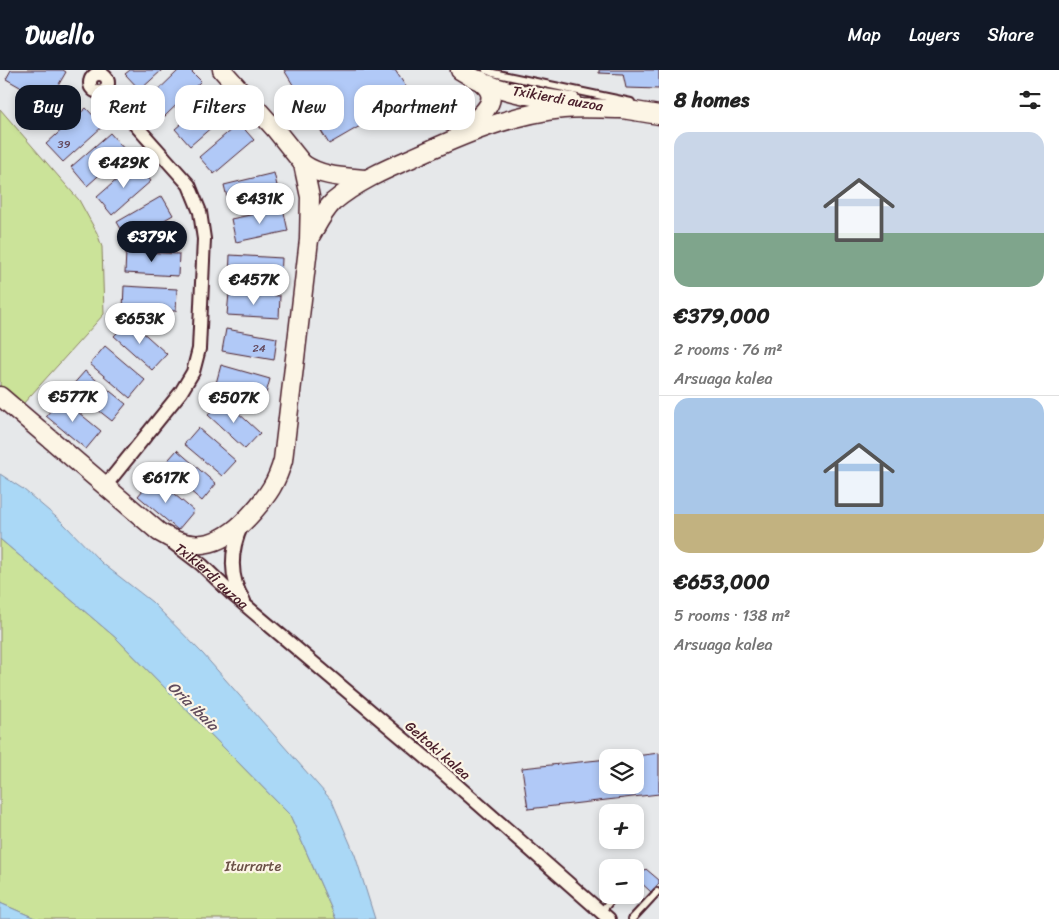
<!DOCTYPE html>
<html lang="en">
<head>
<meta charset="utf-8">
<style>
	:root { --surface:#fff; --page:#f6f6f6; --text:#222; --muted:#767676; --line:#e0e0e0; --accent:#111827 }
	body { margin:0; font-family:Sriracha,sans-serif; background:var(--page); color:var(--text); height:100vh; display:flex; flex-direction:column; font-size:19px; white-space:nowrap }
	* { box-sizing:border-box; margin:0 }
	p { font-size:16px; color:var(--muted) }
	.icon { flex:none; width:28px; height:28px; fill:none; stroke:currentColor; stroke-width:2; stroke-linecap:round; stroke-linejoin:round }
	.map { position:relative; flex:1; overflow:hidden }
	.panel { display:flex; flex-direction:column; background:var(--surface); width:400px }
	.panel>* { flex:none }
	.top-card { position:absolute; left:15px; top:15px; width:475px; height:45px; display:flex; gap:10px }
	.buttons { position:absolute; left:599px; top:679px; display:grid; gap:10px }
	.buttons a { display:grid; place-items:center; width:45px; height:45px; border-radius:10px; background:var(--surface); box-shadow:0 2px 8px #0003; font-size:25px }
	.price { position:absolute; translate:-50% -42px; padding:0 11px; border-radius:18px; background:#fff; color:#222; font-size:16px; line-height:32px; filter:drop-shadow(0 1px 2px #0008) }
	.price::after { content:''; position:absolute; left:50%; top:30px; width:15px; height:11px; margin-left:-8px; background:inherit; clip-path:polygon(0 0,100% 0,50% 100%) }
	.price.on { background:var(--accent); color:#fff }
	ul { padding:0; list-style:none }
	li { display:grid; align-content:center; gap:10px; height:265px; padding:0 15px }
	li+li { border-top:1px solid var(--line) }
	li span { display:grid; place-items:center; height:155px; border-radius:15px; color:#555 }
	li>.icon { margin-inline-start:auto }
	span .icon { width:90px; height:90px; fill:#fffc; stroke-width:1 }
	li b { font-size:21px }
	h2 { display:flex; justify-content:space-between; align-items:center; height:60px; padding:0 15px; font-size:21px }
	.pill { padding:0 18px; border-radius:15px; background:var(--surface); box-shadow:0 2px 8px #0003; font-size:18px; line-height:45px }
	.pill.on { background:var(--accent); color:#fff }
	header { display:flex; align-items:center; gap:30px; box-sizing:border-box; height:70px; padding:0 25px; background:var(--accent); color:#fff }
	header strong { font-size:24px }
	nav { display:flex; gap:28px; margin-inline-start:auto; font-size:18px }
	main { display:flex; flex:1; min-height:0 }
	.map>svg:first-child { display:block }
	.green { fill:#cbe399; stroke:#8a8162 }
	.water { fill:#aad8f6; stroke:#848ea5 }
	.building { fill:#b1c9f7; stroke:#4a1f2b }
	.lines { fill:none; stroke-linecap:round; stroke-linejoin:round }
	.lane-casing { stroke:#4a1f2b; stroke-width:10 }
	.street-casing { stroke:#4a1f2b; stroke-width:16 }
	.secondary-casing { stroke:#4a1f2b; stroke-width:21 }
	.lane { stroke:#fcf5e5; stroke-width:6 }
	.street { stroke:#fcf5e5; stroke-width:12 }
	.secondary { stroke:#fcf5e5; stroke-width:18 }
	.labels { text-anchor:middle; stroke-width:4.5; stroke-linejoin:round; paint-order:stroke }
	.number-label { font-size:11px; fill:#644a5e }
	.street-label { font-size:14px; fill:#4a1f2b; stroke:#fcf5e5 }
	.park-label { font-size:14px; fill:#6a5046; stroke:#fcf5e5 }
	.water-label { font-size:15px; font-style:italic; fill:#624d5e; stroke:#fcf5e5 }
</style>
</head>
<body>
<header>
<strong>Dwello</strong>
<nav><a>Map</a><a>Layers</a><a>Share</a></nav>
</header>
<main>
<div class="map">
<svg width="659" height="849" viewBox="0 0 659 849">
	<rect width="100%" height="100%" fill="#e6e8ea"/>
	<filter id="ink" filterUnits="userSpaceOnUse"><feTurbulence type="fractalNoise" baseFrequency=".02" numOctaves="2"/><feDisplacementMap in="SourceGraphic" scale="10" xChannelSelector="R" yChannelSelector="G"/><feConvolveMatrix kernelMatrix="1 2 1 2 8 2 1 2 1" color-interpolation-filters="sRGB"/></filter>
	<g filter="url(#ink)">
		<g class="green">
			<path d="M 0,39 L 79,130 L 97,163 L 102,177 L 104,244 L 22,335 L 0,316 Z"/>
			<path d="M 0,469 L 116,568 L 290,745 L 336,849 L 37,849 L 0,833 Z"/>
		</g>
		<g class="water">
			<path d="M 0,404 L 23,419 L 62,452 L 102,493 L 152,532 L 203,584 L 332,731 L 355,785 L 375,849 L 336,849 L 290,745 L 116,568 L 0,469 Z"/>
			<path d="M 0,833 L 37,849 L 0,849 Z"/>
		</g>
		<g class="building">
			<path d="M 11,0 L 63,0 L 66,2 L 48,33 L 6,9 Z"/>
			<path d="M 130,0 L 162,0 L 140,20 L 125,4 Z"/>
			<path d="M 179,0 L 190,0 L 201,11 L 164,47 L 148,30 Z"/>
			<path d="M 284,0 L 395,0 L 412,26 L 329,74 Z"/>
			<path d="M 599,0 L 659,0 L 659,19 L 626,18 L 623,4 L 599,3 Z"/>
			<path d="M 214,26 L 229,42 L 190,76 L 175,59 Z"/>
			<path d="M 86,38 L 103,56 L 63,92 L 46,74 Z"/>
			<path d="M 239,53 L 254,70 L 214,104 L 199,87 Z"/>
			<path d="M 110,63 L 126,81 L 87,116 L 71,97 Z"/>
			<path d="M 136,93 L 151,111 L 112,145 L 97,127 Z"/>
			<path d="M 274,103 L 279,124 L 229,136 L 224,115 Z"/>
			<path d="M 162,126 L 173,145 L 128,171 L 117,152 Z"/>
			<path d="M 283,138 L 288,161 L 236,172 L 231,149 Z"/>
			<path d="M 126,181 L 179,184 L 178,206 L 125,203 Z"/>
			<path d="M 230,185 L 282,188 L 281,211 L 229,209 Z"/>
			<path d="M 124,216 L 177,219 L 176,241 L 123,239 Z"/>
			<path d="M 229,223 L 280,226 L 279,248 L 227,245 Z"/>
			<path d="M 129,250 L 167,284 L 152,300 L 114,266 Z"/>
			<path d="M 226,259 L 277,268 L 274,290 L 222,281 Z"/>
			<path d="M 105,276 L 145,310 L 130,328 L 90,294 Z"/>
			<path d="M 221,295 L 270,309 L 264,331 L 215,317 Z"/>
			<path d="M 85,301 L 126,334 L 112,351 L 70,318 Z"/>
			<path d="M 61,328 L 101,361 L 86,379 L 46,346 Z"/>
			<path d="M 222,328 L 260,363 L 245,379 L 208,345 Z"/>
			<path d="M 198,358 L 236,391 L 222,406 L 184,374 Z"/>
			<path d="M 177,380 L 216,414 L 202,431 L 162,397 Z"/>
			<path d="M 154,407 L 194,441 L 178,460 L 138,426 Z"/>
			<path d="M 659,683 L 659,724 L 528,739 L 522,698 L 608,689 L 608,715 L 635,715 L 635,688 L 620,688 Z"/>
			<path d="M 646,799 L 659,810 L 659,813 L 651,822 L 637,809 Z"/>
		</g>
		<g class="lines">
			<defs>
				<g id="lane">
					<path d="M 486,0 L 493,3 L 631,32"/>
					<path d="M 635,801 L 636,799"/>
					<path d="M 601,842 L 615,825"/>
					<path d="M 632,849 L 657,822"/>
				</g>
				<g id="street">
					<circle cx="99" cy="13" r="9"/>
					<path d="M 105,21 L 189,115 L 200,142 L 204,169 L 199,279 L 193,302 L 181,322 L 106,415"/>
					<path d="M 242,455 C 230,480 229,508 244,531"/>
					<path id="s1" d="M 173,473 L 202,495 L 232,524 L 425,687 L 609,849"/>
				</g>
				<g id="secondary">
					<path d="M 460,0 C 492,22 535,27 572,32"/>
					<path d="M 610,37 L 659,45"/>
					<path d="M 458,64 C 469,54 500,36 488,19 C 486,16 482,13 480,10"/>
					<path d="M 303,94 C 322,107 343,107 365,109"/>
					<path d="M 310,167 C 317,155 323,142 333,132 C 357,112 384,100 412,88 C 460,66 511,44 563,39 C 582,37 602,39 620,39"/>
					<path d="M 0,326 L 159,462 C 197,486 226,473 253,442 C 268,425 277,412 283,390 L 309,170 L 310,127 L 303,94 L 275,59 L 222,0"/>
				</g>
			</defs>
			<use href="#lane" class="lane-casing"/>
			<use href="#street" class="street-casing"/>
			<use href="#secondary" class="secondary-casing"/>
			<use href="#lane" class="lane"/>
			<use href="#street" class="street"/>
			<use href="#secondary" class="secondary"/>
		</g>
	</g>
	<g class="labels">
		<g class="number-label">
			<text x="64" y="78">39</text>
			<text x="259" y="282">24</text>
		</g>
		<g class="street-label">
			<text transform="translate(558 28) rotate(10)" y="5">Txikierdi auzoa</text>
			<text dy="5" stroke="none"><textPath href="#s1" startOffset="51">Txikierdi auzoa</textPath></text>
			<text transform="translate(438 680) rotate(41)" y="5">Geltoki kalea</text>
		</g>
		<g class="park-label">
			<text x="253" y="801">Iturrarte</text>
		</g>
		<g class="water-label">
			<text transform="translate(193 636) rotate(44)" y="5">Oria ibaia</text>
		</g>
	</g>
</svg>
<div class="buttons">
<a><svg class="icon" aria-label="layers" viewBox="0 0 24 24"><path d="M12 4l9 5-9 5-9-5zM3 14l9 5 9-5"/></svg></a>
<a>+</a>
<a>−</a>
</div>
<b class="price" style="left:124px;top:119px">€429K</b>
<b class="price" style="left:260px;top:155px">€431K</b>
<b class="price on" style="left:152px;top:193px">€379K</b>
<b class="price" style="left:254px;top:236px">€457K</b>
<b class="price" style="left:140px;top:275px">€653K</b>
<b class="price" style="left:73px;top:353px">€577K</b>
<b class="price" style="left:234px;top:354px">€507K</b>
<b class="price" style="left:166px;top:434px">€617K</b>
<div class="top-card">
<a class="pill on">Buy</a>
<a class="pill">Rent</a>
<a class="pill">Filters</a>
<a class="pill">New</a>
<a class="pill">Apartment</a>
</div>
</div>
<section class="panel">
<h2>8 homes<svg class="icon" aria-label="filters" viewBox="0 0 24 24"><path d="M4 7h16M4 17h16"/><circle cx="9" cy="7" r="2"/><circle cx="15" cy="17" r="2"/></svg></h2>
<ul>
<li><span style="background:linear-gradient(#c9d6e8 65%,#7fa58c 0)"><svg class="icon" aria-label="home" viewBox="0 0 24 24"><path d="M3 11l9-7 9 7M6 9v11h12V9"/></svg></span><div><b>€379,000</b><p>2 rooms · 76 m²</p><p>Arsuaga kalea</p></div></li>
<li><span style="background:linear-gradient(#a9c7e8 75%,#c2b280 0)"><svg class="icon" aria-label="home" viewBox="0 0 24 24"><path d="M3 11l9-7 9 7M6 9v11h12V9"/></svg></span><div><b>€653,000</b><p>5 rooms · 138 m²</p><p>Arsuaga kalea</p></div></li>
</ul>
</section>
</main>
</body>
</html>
